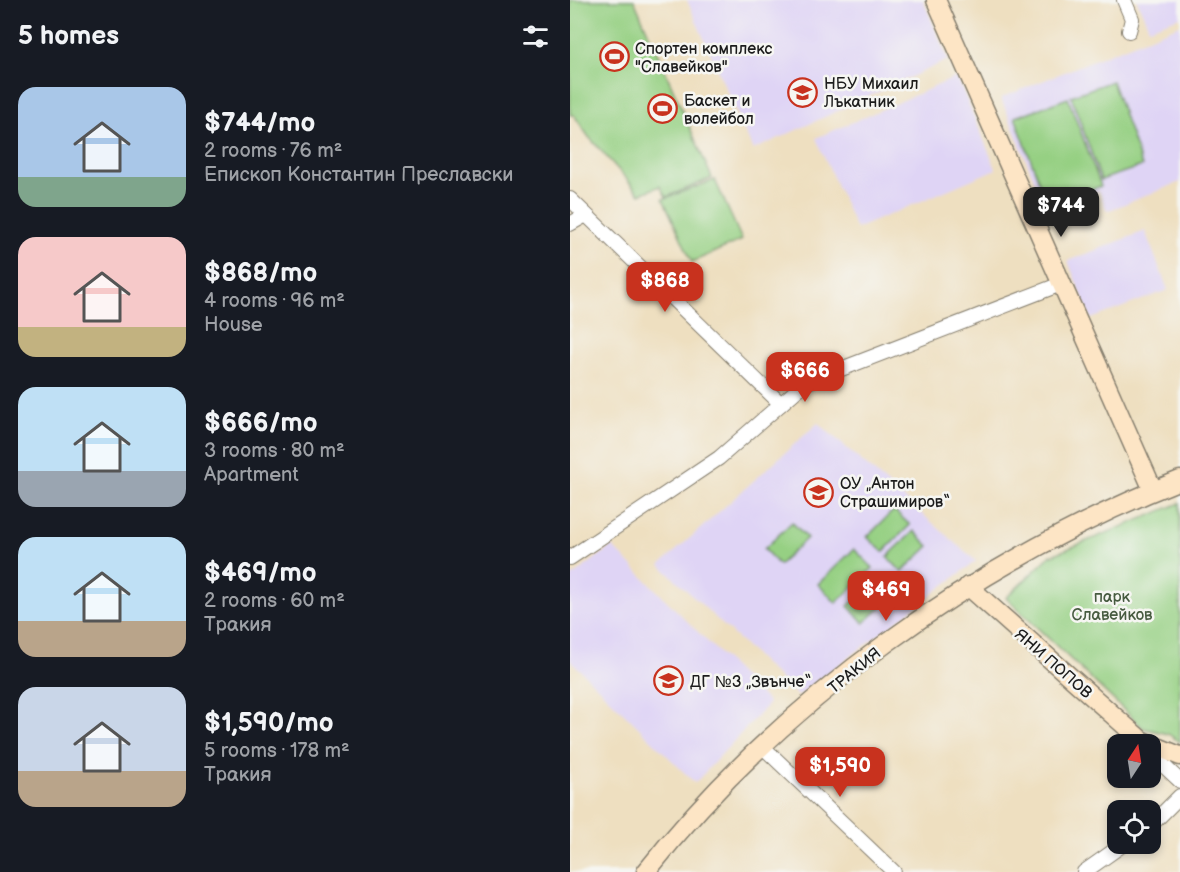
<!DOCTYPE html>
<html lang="en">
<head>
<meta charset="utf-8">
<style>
	:root { --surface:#171b24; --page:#242831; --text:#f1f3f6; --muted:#9ea1a6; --accent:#c8321e }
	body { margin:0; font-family:"Balsamiq Sans",sans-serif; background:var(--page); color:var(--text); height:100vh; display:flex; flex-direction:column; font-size:22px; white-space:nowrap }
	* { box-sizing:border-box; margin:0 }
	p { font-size:20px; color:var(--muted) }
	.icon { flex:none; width:33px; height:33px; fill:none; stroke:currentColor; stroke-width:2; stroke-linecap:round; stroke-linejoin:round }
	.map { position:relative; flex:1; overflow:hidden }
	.panel { display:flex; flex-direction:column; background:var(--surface); width:570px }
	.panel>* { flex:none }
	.needle { width:39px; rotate:12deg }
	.tools { position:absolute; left:537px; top:734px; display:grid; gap:12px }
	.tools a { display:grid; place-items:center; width:54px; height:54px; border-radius:12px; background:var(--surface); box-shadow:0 3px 9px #0003; font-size:30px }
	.price { position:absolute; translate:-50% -51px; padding:0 14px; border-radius:12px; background:var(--accent); color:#fff; font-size:20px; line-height:39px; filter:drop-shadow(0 2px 3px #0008) }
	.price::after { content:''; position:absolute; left:50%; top:36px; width:18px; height:14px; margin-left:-9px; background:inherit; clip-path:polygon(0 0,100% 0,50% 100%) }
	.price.on { background:#222; color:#fff }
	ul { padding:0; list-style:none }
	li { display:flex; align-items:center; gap:18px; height:150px; padding:0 18px }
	li span { display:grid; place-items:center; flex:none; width:168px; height:120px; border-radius:18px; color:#555 }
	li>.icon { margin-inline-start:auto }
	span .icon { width:72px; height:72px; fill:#fffc; stroke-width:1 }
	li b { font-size:26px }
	h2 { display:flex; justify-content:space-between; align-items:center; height:72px; padding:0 18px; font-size:26px }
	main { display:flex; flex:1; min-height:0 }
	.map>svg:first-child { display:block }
	.built { fill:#dfd4f5 }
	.green { fill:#96d083; stroke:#597650; stroke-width:1.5 }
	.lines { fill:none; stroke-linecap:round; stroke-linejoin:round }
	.street-casing { stroke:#857e6e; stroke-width:16 }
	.secondary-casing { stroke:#857e6e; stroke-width:21 }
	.street { stroke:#fff; stroke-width:14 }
	.secondary { stroke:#fde5c5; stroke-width:18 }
	.labels { text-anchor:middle; stroke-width:5; stroke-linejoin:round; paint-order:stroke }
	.poi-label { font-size:16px; fill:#1c1c1c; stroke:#f6f6f2; text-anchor:start }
	.park-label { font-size:16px; fill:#475b40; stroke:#f6f6f2 }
	.street-label { font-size:16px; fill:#1c1c1c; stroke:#f6f6f2 }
</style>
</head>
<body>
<main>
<section class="panel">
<h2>5 homes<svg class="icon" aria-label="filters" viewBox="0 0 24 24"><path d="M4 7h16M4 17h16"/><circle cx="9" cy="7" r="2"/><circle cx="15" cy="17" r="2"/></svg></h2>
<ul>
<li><span style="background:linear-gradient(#a9c7e8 75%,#7fa58c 0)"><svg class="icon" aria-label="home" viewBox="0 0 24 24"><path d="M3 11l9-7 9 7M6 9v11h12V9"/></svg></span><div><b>$744/mo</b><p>2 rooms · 76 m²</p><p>Епископ Константин Преславски</p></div></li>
<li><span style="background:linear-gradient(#f6c9c9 75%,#c2b280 0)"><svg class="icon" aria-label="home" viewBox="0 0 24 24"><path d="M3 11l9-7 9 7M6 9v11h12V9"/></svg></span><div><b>$868/mo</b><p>4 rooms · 96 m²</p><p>House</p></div></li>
<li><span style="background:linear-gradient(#bfe0f5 70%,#9aa5b1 0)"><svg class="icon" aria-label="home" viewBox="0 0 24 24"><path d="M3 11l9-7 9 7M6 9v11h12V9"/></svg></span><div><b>$666/mo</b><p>3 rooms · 80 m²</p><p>Apartment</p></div></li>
<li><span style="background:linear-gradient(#bfe0f5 70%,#b9a48a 0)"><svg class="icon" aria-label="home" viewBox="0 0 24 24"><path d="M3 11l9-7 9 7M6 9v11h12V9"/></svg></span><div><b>$469/mo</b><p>2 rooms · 60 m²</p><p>Тракия</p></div></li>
<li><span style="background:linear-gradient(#c9d6e8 70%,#b9a48a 0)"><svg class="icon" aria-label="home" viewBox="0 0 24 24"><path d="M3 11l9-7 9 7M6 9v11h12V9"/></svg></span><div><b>$1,590/mo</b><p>5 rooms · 178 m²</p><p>Тракия</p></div></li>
</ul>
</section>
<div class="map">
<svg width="610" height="872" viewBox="0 0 610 872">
	<rect width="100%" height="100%" fill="#f6f6f2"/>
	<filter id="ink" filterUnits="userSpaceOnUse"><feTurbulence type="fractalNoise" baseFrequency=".0167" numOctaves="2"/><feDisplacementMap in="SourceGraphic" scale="12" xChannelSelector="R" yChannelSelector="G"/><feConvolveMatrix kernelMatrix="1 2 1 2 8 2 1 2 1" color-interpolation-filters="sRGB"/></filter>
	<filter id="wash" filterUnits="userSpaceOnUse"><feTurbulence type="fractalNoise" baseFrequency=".008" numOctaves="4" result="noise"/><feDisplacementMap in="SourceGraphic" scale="24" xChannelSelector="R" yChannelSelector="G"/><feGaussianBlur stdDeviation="1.35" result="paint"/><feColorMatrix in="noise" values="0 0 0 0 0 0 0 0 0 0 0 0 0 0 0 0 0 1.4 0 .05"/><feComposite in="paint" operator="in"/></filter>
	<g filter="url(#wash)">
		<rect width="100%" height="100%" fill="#eedfc0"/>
		<g class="built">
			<path d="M 117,0 L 353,0 L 378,60 L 183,150 Z"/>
			<path d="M 567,0 L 610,0 L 610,17 L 579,28 Z"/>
			<path d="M 610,25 L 610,182 L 537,211 L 529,191 L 477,211 L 431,98 Z"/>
			<path d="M 387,77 L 426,169 L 286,229 L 246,138 Z"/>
			<path d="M 575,231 L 598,290 L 521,319 L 498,261 Z"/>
			<path d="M 248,423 L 406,561 L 228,696 L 90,565 Z"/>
			<path d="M 42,546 L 199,703 L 125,783 L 0,660 L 0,578 Z"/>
		</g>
		<g class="green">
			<path d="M 0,0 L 64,0 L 142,178 L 96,197 L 90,186 L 70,194 L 18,136 L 4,115 L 0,115 Z"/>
			<path d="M 542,81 L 572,166 L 531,180 L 501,96 Z"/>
			<path d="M 498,98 L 531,186 L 478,206 L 445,117 Z"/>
			<path d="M 145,180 L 172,240 L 122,262 L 93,199 Z"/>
			<path d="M 610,503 L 610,742 L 598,734 L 573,728 L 436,598 L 480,556 Z"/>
			<path d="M 324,510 L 340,525 L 313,552 L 297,537 Z"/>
			<path d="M 222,522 L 237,538 L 209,565 L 194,549 Z"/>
			<path d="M 344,531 L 359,546 L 332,572 L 317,557 Z"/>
			<path d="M 284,549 L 303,568 L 266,603 L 248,584 Z"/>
			<path d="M 311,575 L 327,592 L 294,623 L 278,606 Z"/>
		</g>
	</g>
	<g filter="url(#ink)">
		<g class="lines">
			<defs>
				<g id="street">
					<path d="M 554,0 L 562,19 L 559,31"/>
					<path d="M 0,199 L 211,404"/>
					<path d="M 0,224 L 16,215"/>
					<path d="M 0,558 L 149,458 L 235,383 L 491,284"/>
					<path d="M 193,747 L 324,872"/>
					<path d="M 580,753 L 610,781"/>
					<path d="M 580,826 L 610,796"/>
					<path d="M 514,872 L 555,843"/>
				</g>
				<g id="secondary">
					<path d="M 366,0 L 583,490"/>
					<path d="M 398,586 L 571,740 L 580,744"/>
					<path d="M 580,744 L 610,756"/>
					<path d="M 76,872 C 209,702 410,559 610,480"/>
				</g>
			</defs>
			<use href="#street" class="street-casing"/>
			<use href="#secondary" class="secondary-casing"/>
			<use href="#street" class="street"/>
			<use href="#secondary" class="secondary"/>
		</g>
	</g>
	<defs>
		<symbol id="stadium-ring" viewBox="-11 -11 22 22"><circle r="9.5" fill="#f6f6f2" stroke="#c8321e" stroke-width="1.5"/><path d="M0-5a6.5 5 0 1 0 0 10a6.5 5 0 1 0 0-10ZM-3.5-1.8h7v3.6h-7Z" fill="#c8321e"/></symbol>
		<symbol id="school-ring" viewBox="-11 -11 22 22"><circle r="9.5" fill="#f6f6f2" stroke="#c8321e" stroke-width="1.5"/><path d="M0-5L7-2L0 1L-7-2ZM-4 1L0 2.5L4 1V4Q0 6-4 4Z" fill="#c8321e"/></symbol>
	</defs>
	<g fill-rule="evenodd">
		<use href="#stadium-ring" x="28" y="40" width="33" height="33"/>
		<use href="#school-ring" x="216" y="76" width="33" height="33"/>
		<use href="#stadium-ring" x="76" y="92" width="33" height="33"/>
		<use href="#school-ring" x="232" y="476" width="33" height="33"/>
		<use href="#school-ring" x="82" y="664" width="33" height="33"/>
	</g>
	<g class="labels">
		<g class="poi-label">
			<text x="65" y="54">Спортен комплекс<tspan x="65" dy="18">"Славейков"</tspan></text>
			<text x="254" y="89">НБУ Михаил<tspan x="254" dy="18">Лъкатник</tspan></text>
			<text x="114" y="106">Баскет и<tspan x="114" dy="18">волейбол</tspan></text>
			<text x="270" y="489">ОУ „Антон<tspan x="270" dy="18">Страшимиров“</tspan></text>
			<text x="120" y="687">ДГ №3 „Звънче“</text>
		</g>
		<g class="park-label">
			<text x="542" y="602">парк<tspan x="542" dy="18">Славейков</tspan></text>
		</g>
		<g class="street-label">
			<text transform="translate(484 663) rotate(41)" y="6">ЯНИ ПОПОВ</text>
			<text transform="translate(284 670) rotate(-39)" y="6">ТРАКИЯ</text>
		</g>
	</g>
</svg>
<div class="tools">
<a><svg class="needle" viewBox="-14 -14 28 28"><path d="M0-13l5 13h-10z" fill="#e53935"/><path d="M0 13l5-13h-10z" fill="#9ea1a6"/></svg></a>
<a><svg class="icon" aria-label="locate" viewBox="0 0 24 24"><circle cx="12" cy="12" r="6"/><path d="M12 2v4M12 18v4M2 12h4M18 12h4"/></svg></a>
</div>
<b class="price on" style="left:491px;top:238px">$744</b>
<b class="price" style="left:95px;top:313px">$868</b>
<b class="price" style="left:235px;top:403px">$666</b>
<b class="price" style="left:316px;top:622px">$469</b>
<b class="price" style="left:270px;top:798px">$1,590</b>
</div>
</main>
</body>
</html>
